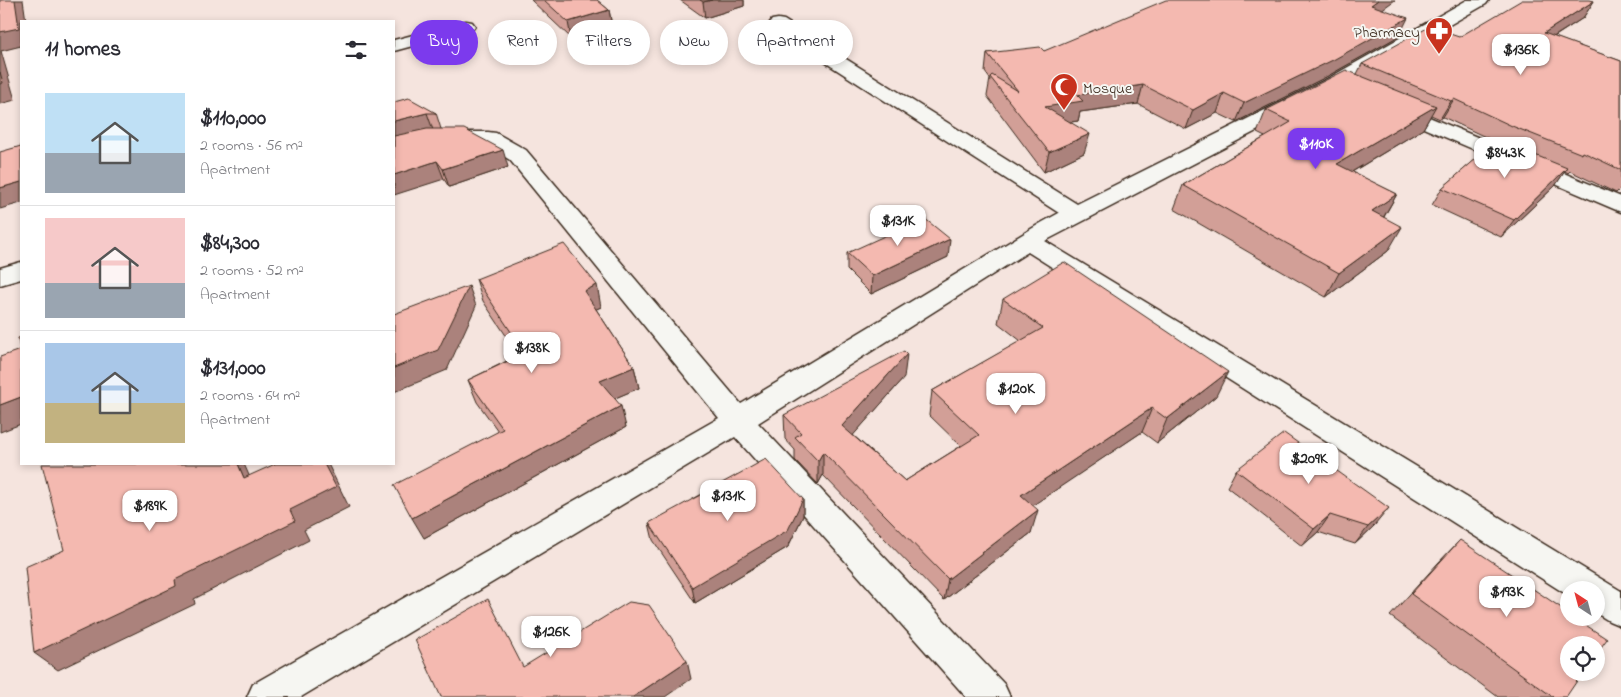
<!DOCTYPE html>
<html lang="en">
<head>
<meta charset="utf-8">
<style>
	:root { --surface:#fff; --page:#f7f7f7; --text:#2b2b33; --muted:#7c7c81; --line:#e1e1e2; --accent:#7c3aed }
	body { margin:0; font-family:"Indie Flower",sans-serif; background:var(--page); color:var(--text); height:100vh; display:flex; flex-direction:column; font-size:19px; white-space:nowrap }
	* { box-sizing:border-box; margin:0 }
	p { font-size:16px; color:var(--muted) }
	.icon { flex:none; width:28px; height:28px; fill:none; stroke:currentColor; stroke-width:2; stroke-linecap:round; stroke-linejoin:round }
	.map { position:relative; flex:1; overflow:hidden }
	.sheet { position:absolute; left:20px; top:20px; width:375px; height:445px; display:flex; flex-direction:column; background:var(--surface); border-radius:0px; box-shadow:0 2px 8px #0003 }
	.sheet>* { flex:none }
	.hud { position:absolute; left:410px; top:20px; width:475px; height:45px; display:flex; gap:10px }
	.needle { width:32px; rotate:324deg }
	.tools { position:absolute; left:1560px; top:581px; display:grid; gap:10px }
	.tools a { display:grid; place-items:center; width:45px; height:45px; border-radius:50%; background:var(--surface); box-shadow:0 2px 8px #0003; font-size:25px }
	.price { position:absolute; translate:-50% -42px; padding:0 11px; border-radius:10px; background:#fff; color:#222; font-size:16px; line-height:32px; filter:drop-shadow(0 1px 2px #0008) }
	.price::after { content:''; position:absolute; left:50%; top:30px; width:15px; height:11px; margin-left:-8px; background:inherit; clip-path:polygon(0 0,100% 0,50% 100%) }
	.price.current { background:var(--accent); color:#fff }
	ul { padding:0; list-style:none }
	li { display:flex; align-items:center; gap:15px; height:125px; padding:0 25px }
	li+li { border-top:1px solid var(--line) }
	li span { display:grid; place-items:center; flex:none; width:140px; height:100px; border-radius:0px; color:#555 }
	li>.icon { margin-inline-start:auto }
	span .icon { width:60px; height:60px; fill:#fffc; stroke-width:1 }
	li b { font-size:21px }
	h2 { display:flex; justify-content:space-between; align-items:center; height:60px; padding:0 25px; font-size:21px }
	.tag { padding:0 18px; border-radius:22px; background:var(--surface); box-shadow:0 2px 8px #0003; font-size:18px; line-height:45px }
	.tag.current { background:var(--accent); color:#fff }
	.map>svg:first-child { display:block }
	.lines { fill:none; stroke-linecap:round; stroke-linejoin:round }
	.minor-casing { stroke:#3b2a1e; stroke-width:3 }
	.minor { fill:#f6f6f2; fill-rule:evenodd }
	.wall { fill:#d29f97; stroke:#3b2a1e }
	.shaded-wall { fill:#ab827b; stroke:#3b2a1e }
	.building { fill:#f4b9b0; stroke:#3b2a1e }
	.labels { text-anchor:middle; stroke-width:4; stroke-linejoin:round; paint-order:stroke }
	.far-poi-label { font-size:16px; fill:#3b2a1e; stroke:#f6f6f2; text-anchor:end }
</style>
</head>
<body>
<div class="map">
<svg width="1621" height="697" viewBox="0 0 1621 697">
	<rect width="100%" height="100%" fill="#f5e4de"/>
	<filter id="ink" filterUnits="userSpaceOnUse"><feTurbulence type="fractalNoise" baseFrequency=".02" numOctaves="2"/><feDisplacementMap in="SourceGraphic" scale="10" xChannelSelector="R" yChannelSelector="G"/><feConvolveMatrix kernelMatrix="1 2 1 2 8 2 1 2 1" color-interpolation-filters="sRGB"/></filter>
	<g filter="url(#ink)">
		<g class="lines">
			<defs>
				<g id="minor">
					<path d="M 1467,0 L 1489,0 L 1486,4 L 1341,87 L 1045,241 L 1621,591 L 1621,626 L 1609,621 L 1596,613 L 1596,590 L 1569,590 L 1569,596 L 1028,252 L 758,423 L 1004,684 L 1010,697 L 966,697 L 735,437 L 301,697 L 247,697 L 253,684 L 719,418 L 510,160 L 484,144 L 433,144 L 394,153 L 394,141 L 433,132 L 488,132 L 496,133 L 526,150 L 741,404 L 1041,223 L 1059,213 L 772,28 L 769,24 L 772,20 L 778,19 L 784,20 L 1077,204 L 1327,79 Z"/>
					<path d="M 466,21 L 472,22 L 475,26 L 472,30 L 394,51 L 394,40 Z"/>
					<path d="M 1393,102 L 1621,197 L 1621,212 L 1386,112 L 1383,108 L 1386,104 Z"/>
					<path d="M 21,262 L 21,279 L 0,285 L 0,268 Z"/>
				</g>
			</defs>
			<use href="#minor" class="minor-casing"/>
			<use href="#minor" class="minor"/>
		</g>
		<g class="wall">
			<path d="M 531,0 L 597,0 L 609,10 L 612,26 L 571,38 Z"/>
			<path d="M 680,0 L 744,0 L 744,6 L 705,18 Z"/>
			<path d="M 1594,1 L 1583,18 L 1554,37 L 1621,61 L 1621,188 L 1616,193 L 1570,171 L 1568,173 L 1565,171 L 1555,186 L 1501,237 L 1432,205 L 1442,188 L 1496,142 L 1443,117 L 1440,119 L 1431,115 L 1423,129 L 1352,172 L 1397,194 L 1384,217 L 1388,251 L 1326,297 L 1174,209 L 1183,185 L 1265,137 L 1257,133 L 1266,110 L 1357,74 L 1362,64 Z"/>
			<path d="M 1383,9 L 1399,36 L 1326,77 L 1236,122 L 1217,113 L 1186,129 L 1138,104 L 1080,112 L 1078,121 L 1070,122 L 1084,153 L 1044,172 L 987,96 L 990,79 L 985,72 L 987,53 L 1044,51 Z"/>
			<path d="M 394,102 L 436,113 L 441,129 L 508,167 L 449,187 Z"/>
			<path d="M 847,253 L 948,257 L 871,294 L 847,270 Z"/>
			<path d="M 476,279 L 601,307 L 596,309 L 634,367 L 639,388 L 615,398 L 626,427 L 424,538 L 498,431 L 477,402 L 468,380 L 519,355 L 483,301 Z"/>
			<path d="M 1003,299 L 1216,396 L 1157,443 L 1142,432 L 1032,505 L 1031,533 L 944,600 L 823,475 L 818,484 L 795,460 L 795,450 L 785,439 L 784,415 L 904,378 L 853,435 L 905,481 L 961,446 L 929,415 L 932,391 L 1021,341 L 998,323 Z"/>
			<path d="M 1236,470 L 1375,525 L 1355,544 L 1318,532 L 1302,546 L 1227,487 Z"/>
			<path d="M 803,499 L 803,516 L 788,547 L 695,603 L 653,540 L 649,523 Z"/>
			<path d="M 1460,540 L 1566,697 L 1498,697 L 1390,616 L 1438,563 Z"/>
		</g>
		<g class="shaded-wall">
			<path d="M 15,0 L 23,0 L 26,21 L 21,21 L 21,46 L 1,51 L 15,100 L 0,104 L 0,32 Z"/>
			<path d="M 712,0 L 744,0 L 744,6 L 705,18 L 703,2 Z"/>
			<path d="M 1378,0 L 1395,0 L 1363,23 L 1371,5 Z"/>
			<path d="M 1594,1 L 1583,18 L 1533,50 L 1544,33 Z"/>
			<path d="M 609,10 L 612,26 L 571,38 L 568,22 Z"/>
			<path d="M 1408,18 L 1399,36 L 1326,77 L 1236,122 L 1244,103 Z"/>
			<path d="M 1143,85 L 1138,104 L 1080,112 L 1078,121 L 1041,126 L 1045,107 L 1077,95 Z"/>
			<path d="M 1224,93 L 1217,113 L 1186,129 L 1193,110 Z"/>
			<path d="M 1454,99 L 1443,117 L 1440,119 L 1451,101 Z"/>
			<path d="M 1436,106 L 1423,129 L 1325,188 L 1337,164 Z"/>
			<path d="M 427,113 L 433,130 L 394,139 L 394,121 Z"/>
			<path d="M 1090,134 L 1084,153 L 1044,172 L 1049,152 Z"/>
			<path d="M 503,150 L 508,167 L 449,187 L 443,169 Z"/>
			<path d="M 437,161 L 444,179 L 394,195 L 394,175 Z"/>
			<path d="M 1567,168 L 1555,186 L 1501,237 L 1514,220 Z"/>
			<path d="M 21,182 L 21,203 L 0,209 L 0,188 Z"/>
			<path d="M 1397,194 L 1383,218 L 1372,211 Z"/>
			<path d="M 1402,227 L 1388,251 L 1326,297 L 1339,273 Z"/>
			<path d="M 950,239 L 948,257 L 871,294 L 872,276 Z"/>
			<path d="M 597,285 L 601,307 L 590,312 L 584,291 Z"/>
			<path d="M 469,286 L 476,306 L 447,370 L 394,392 L 394,368 Z"/>
			<path d="M 907,354 L 904,378 L 841,449 L 842,426 Z"/>
			<path d="M 634,367 L 639,388 L 606,402 L 600,381 Z"/>
			<path d="M 1228,372 L 1216,396 L 1157,443 L 1167,419 Z"/>
			<path d="M 21,397 L 21,424 L 0,432 L 0,405 Z"/>
			<path d="M 621,406 L 626,427 L 424,538 L 412,518 Z"/>
			<path d="M 1152,408 L 1142,432 L 1014,518 L 1021,495 Z"/>
			<path d="M 823,452 L 823,475 L 818,484 L 818,461 Z"/>
			<path d="M 238,464 L 244,464 L 259,498 L 244,478 Z"/>
			<path d="M 324,464 L 328,464 L 349,507 L 304,530 L 309,540 L 194,599 L 195,604 L 58,670 L 34,653 L 175,580 L 290,510 Z"/>
			<path d="M 803,499 L 803,516 L 788,547 L 695,603 L 692,587 Z"/>
			<path d="M 1389,508 L 1375,525 L 1355,544 L 1368,527 Z"/>
			<path d="M 1038,510 L 1031,533 L 944,600 L 948,579 Z"/>
			<path d="M 1330,515 L 1318,532 L 1302,546 L 1314,529 Z"/>
			<path d="M 687,661 L 691,679 L 665,697 L 633,697 Z"/>
		</g>
		<g class="building">
			<path d="M 0,0 L 15,0 L 19,28 L 0,32 Z"/>
			<path d="M 544,0 L 597,0 L 609,10 L 568,22 Z"/>
			<path d="M 700,0 L 712,0 L 703,2 Z"/>
			<path d="M 1166,0 L 1378,0 L 1371,5 L 1408,18 L 1335,59 L 1244,103 L 1224,93 L 1193,110 L 1143,85 L 1077,95 L 1083,101 L 1045,107 L 1090,134 L 1049,152 L 990,77 L 992,75 L 1018,91 L 987,53 L 1040,47 L 1044,51 Z"/>
			<path d="M 1522,0 L 1590,0 L 1594,1 L 1544,33 L 1621,61 L 1621,170 L 1583,152 L 1582,154 L 1512,126 L 1454,99 L 1451,101 L 1362,64 L 1429,27 L 1459,37 Z"/>
			<path d="M 1346,70 L 1436,106 L 1337,164 L 1397,194 L 1372,211 L 1402,227 L 1339,273 L 1183,185 L 1291,122 L 1266,110 Z"/>
			<path d="M 0,72 L 3,83 L 0,84 Z"/>
			<path d="M 409,98 L 436,113 L 427,113 L 394,121 L 394,102 Z"/>
			<path d="M 427,129 L 464,129 L 503,150 L 443,169 L 437,161 L 394,175 L 394,136 Z"/>
			<path d="M 1498,140 L 1567,168 L 1514,220 L 1442,188 Z"/>
			<path d="M 21,146 L 21,182 L 0,188 L 0,152 Z"/>
			<path d="M 924,218 L 950,239 L 872,276 L 847,253 Z"/>
			<path d="M 564,244 L 597,285 L 584,291 L 634,367 L 600,381 L 621,406 L 412,518 L 394,485 L 503,429 L 468,380 L 525,353 L 476,279 Z"/>
			<path d="M 1064,262 L 1228,372 L 1167,419 L 1152,408 L 1021,495 L 1038,510 L 948,579 L 823,452 L 818,461 L 795,437 L 801,433 L 784,415 L 904,351 L 907,354 L 842,426 L 905,481 L 979,435 L 932,391 L 1043,328 L 1003,299 Z"/>
			<path d="M 469,286 L 438,350 L 394,368 L 394,314 Z"/>
			<path d="M 21,337 L 21,397 L 0,405 L 0,357 L 20,350 L 18,338 Z"/>
			<path d="M 1284,433 L 1389,508 L 1368,527 L 1330,515 L 1314,529 L 1236,470 Z"/>
			<path d="M 766,459 L 803,499 L 788,530 L 692,587 L 649,523 Z"/>
			<path d="M 42,464 L 238,464 L 244,478 L 275,464 L 324,464 L 336,487 L 290,510 L 295,521 L 175,580 L 176,586 L 34,653 L 25,567 L 64,550 Z"/>
			<path d="M 1460,540 L 1569,613 L 1569,618 L 1575,618 L 1607,639 L 1596,654 L 1596,645 L 1569,645 L 1569,672 L 1583,672 L 1566,697 L 1553,697 L 1411,594 Z"/>
			<path d="M 488,599 L 523,667 L 629,602 L 649,605 L 687,661 L 633,697 L 441,697 L 415,640 Z"/>
		</g>
	</g>
	<defs>
		<symbol id="pharmacy-pin" viewBox="-11 -11 22 30"><path d="M0 17L-7.5 6A9.5 9.5 0 1 1 7.5 6Z" fill="#c8321e" stroke="#f6f6f2"/><path d="M-2-6h4v4h4v4h-4v4h-4v-4h-4v-4h4Z" fill="#fff"/></symbol>
		<symbol id="mosque-pin" viewBox="-11 -11 22 30"><path d="M0 17L-7.5 6A9.5 9.5 0 1 1 7.5 6Z" fill="#c8321e" stroke="#f6f6f2"/><path d="M3.5-4.9A6 6 0 1 0 3.5 4.9A5 5 0 1 1 3.5-4.9Z" fill="#fff"/></symbol>
	</defs>
	<g fill-rule="evenodd">
		<use href="#pharmacy-pin" x="1423" y="15" width="32" height="43"/>
		<use href="#mosque-pin" x="1048" y="71" width="32" height="43"/>
	</g>
	<g class="labels">
		<g class="far-poi-label">
			<text x="1420" y="37">Pharmacy</text>
			<text x="1083" y="93" text-anchor="start">Mosque</text>
		</g>
	</g>
</svg>
<div class="tools">
<a><svg class="needle" viewBox="-14 -14 28 28"><path d="M0-13l5 13h-10z" fill="#e53935"/><path d="M0 13l5-13h-10z" fill="#7c7c81"/></svg></a>
<a><svg class="icon" aria-label="locate" viewBox="0 0 24 24"><circle cx="12" cy="12" r="6"/><path d="M12 2v4M12 18v4M2 12h4M18 12h4"/></svg></a>
</div>
<b class="price" style="left:1521px;top:76px">$136K</b>
<b class="price current" style="left:1316px;top:170px">$110K</b>
<b class="price" style="left:1505px;top:179px">$84.3K</b>
<b class="price" style="left:898px;top:247px">$131K</b>
<b class="price" style="left:532px;top:374px">$138K</b>
<b class="price" style="left:1016px;top:415px">$120K</b>
<b class="price" style="left:1309px;top:485px">$209K</b>
<b class="price" style="left:728px;top:522px">$131K</b>
<b class="price" style="left:150px;top:532px">$189K</b>
<b class="price" style="left:1507px;top:618px">$193K</b>
<b class="price" style="left:551px;top:658px">$126K</b>
<div class="hud">
<a class="tag current">Buy</a>
<a class="tag">Rent</a>
<a class="tag">Filters</a>
<a class="tag">New</a>
<a class="tag">Apartment</a>
</div>
<section class="sheet">
<h2>11 homes<svg class="icon" aria-label="filters" viewBox="0 0 24 24"><path d="M4 7h16M4 17h16"/><circle cx="9" cy="7" r="2"/><circle cx="15" cy="17" r="2"/></svg></h2>
<ul>
<li><span style="background:linear-gradient(#bfe0f5 60%,#9aa5b1 0)"><svg class="icon" aria-label="home" viewBox="0 0 24 24"><path d="M3 11l9-7 9 7M6 9v11h12V9"/></svg></span><div><b>$110,000</b><p>2 rooms · 56 m²</p><p>Apartment</p></div></li>
<li><span style="background:linear-gradient(#f6c9c9 65%,#9aa5b1 0)"><svg class="icon" aria-label="home" viewBox="0 0 24 24"><path d="M3 11l9-7 9 7M6 9v11h12V9"/></svg></span><div><b>$84,300</b><p>2 rooms · 52 m²</p><p>Apartment</p></div></li>
<li><span style="background:linear-gradient(#a9c7e8 60%,#c2b280 0)"><svg class="icon" aria-label="home" viewBox="0 0 24 24"><path d="M3 11l9-7 9 7M6 9v11h12V9"/></svg></span><div><b>$131,000</b><p>2 rooms · 64 m²</p><p>Apartment</p></div></li>
</ul>
</section>
</div>
</body>
</html>
